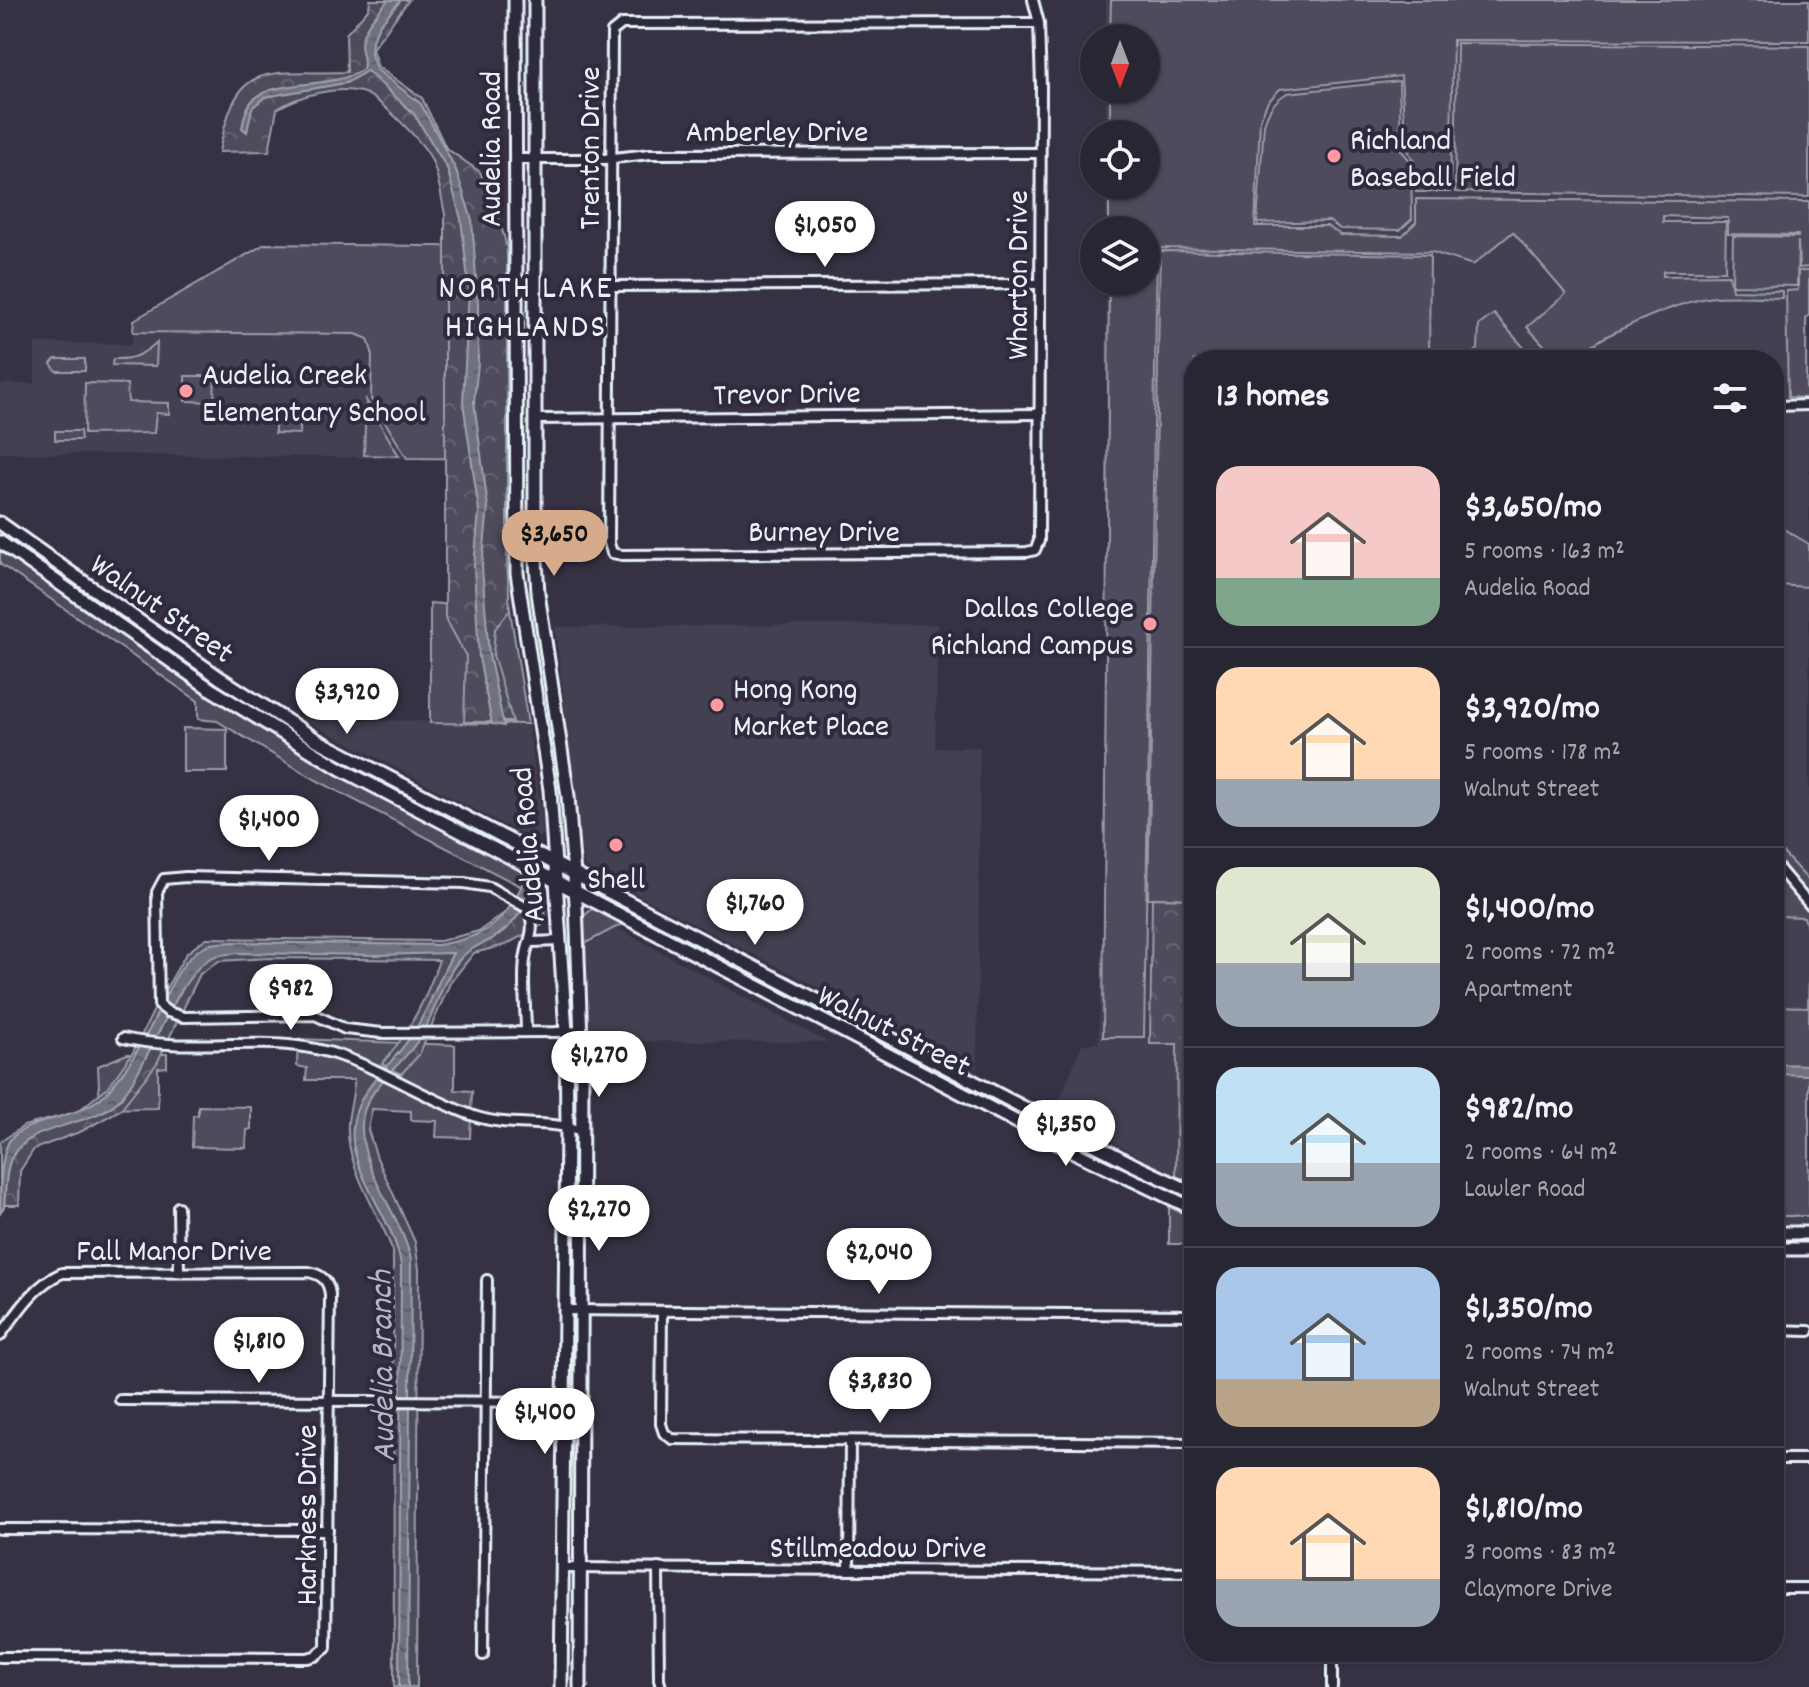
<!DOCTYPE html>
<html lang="en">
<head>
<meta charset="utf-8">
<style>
	:root { --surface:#282633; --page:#302e3b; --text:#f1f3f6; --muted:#a5a5ac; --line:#44434e; --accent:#d6ab8b }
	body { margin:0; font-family:Dekko,sans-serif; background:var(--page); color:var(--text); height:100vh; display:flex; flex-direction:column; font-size:30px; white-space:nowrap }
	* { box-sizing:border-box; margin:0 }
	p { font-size:26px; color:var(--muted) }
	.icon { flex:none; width:44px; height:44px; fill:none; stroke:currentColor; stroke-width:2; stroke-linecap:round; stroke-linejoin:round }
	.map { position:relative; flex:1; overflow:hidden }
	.side { position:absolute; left:1184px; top:350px; width:600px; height:1312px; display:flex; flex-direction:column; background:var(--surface); border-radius:32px; box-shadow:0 2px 6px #0004,0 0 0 2px var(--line) }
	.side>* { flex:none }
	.needle { width:52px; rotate:180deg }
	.tools { position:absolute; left:1080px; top:24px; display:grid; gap:16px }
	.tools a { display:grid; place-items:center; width:80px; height:80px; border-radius:50%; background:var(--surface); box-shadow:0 2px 6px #0004,0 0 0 2px var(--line); font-size:40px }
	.price { position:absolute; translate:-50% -68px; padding:0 18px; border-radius:28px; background:#fff; color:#222; font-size:26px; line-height:52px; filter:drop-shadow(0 2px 4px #0008) }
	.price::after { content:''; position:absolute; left:50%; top:48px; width:24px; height:18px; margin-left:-12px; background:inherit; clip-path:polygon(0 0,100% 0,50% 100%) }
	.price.active { background:var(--accent); color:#111 }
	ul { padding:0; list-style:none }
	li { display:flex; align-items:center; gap:24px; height:200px; padding:0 32px }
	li+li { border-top:2px solid var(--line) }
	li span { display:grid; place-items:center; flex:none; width:224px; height:160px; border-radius:24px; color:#555 }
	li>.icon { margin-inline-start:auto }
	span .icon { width:96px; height:96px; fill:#fffc; stroke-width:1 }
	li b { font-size:34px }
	h2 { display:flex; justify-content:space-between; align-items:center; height:96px; padding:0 32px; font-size:34px }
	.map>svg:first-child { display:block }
	.built { fill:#433f51 }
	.green { fill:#4d4b5c; stroke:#9a9eaa; stroke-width:2 }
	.forest { fill:url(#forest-crowns); stroke:#9a9eaa; stroke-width:2 }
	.water { fill:url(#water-ripples); stroke:#a0a4af; stroke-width:2 }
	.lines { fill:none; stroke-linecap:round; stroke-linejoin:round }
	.street-casing { stroke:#e8f1f8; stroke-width:14 }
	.secondary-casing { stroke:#e8f1f8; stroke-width:17 }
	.street { stroke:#2f2a3d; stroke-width:8 }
	.secondary { stroke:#2f2a3d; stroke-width:11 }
	.poi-dot { fill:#ff9aa2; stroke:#2f2a3d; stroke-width:3 }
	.labels { text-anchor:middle; stroke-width:8; stroke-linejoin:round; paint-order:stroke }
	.street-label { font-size:32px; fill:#e8f1f8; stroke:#2f2a3d }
	.poi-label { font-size:32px; fill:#e8f1f8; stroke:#2f2a3d; text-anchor:start }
	.neighbourhood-label { font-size:34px; letter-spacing:2px; fill:#e8f1f8; stroke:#2f2a3d }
	.water-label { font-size:34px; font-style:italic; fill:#b2b7c2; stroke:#2f2a3d }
</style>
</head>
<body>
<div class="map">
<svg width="1809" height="1687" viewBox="0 0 1809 1687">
	<defs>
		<pattern id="forest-crowns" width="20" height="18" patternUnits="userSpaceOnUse" patternTransform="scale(2)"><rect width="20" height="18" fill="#4d4b5c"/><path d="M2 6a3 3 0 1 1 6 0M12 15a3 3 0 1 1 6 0" fill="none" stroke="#676574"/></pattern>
		<pattern id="water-ripples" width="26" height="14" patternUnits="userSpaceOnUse" patternTransform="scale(2)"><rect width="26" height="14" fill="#70717f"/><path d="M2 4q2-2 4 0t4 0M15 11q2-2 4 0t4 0" fill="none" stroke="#5b5c64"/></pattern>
	</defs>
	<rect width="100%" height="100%" fill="#363244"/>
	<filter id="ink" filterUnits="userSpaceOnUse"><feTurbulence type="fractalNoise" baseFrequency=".0125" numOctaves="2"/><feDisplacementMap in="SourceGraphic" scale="16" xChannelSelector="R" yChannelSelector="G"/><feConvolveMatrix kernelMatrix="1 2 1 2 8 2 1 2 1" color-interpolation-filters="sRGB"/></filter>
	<g filter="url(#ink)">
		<g class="built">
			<path d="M 1106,0 L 1809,0 L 1809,1228 L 1774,1228 L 1774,360 L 1194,360 L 1194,1185 L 1176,1178 L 1056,1109 L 1082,1044 L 1098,1043 L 1106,888 L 1106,282 L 1146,282 L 1146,230 L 1106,230 L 1106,186 L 1146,186 L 1146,134 L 1106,134 L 1106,90 L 1146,90 L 1146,38 L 1106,38 Z"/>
			<path d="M 133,332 L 355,334 L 368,339 L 372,352 L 371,399 L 407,458 L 0,453 L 0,384 L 35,384 L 35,343 L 132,344 Z"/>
			<path d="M 938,624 L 935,748 L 980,747 L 977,1069 L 584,867 L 555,627 Z"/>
			<path d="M 301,718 L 528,724 L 545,834 L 533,840 Z"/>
			<path d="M 617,928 L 827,1042 L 591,1041 L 584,947 Z"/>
		</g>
		<g class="green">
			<path d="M 1111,0 L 1809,0 L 1809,41 L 1453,40 L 1450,192 L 1416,192 L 1415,164 L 1406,147 L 1401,76 L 1280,89 L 1267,103 L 1260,120 L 1255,226 L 1327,226 L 1341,235 L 1402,236 L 1416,222 L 1416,199 L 1809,202 L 1809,267 L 1799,268 L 1798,241 L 1797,286 L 1732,285 L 1733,236 L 1798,237 L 1798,235 L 1728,234 L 1728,218 L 1663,216 L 1663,222 L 1726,222 L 1725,271 L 1663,271 L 1663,276 L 1729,275 L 1732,290 L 1782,291 L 1782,298 C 1757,297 1732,295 1707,298 C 1674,304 1637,321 1607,336 C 1590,345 1578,360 1558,360 L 1527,327 L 1566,294 L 1513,232 L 1473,265 L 1432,252 L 1157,248 L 1144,1037 L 1103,1037 L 1109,282 L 1146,282 L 1146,230 L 1109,230 L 1109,186 L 1146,186 L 1146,134 L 1110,134 L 1110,90 L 1146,90 L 1146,38 L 1110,38 Z"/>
			<path d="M 1457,43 L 1809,46 L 1809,197 L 1455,192 Z"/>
			<path d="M 1399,81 L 1401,150 L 1411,162 L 1412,219 L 1400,230 L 1340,229 L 1329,221 L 1257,223 L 1264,124 C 1269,109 1274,101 1287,93 Z"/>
			<path d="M 265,244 L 507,247 L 508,459 L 407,458 L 371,399 L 372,352 L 368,339 L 356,334 L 133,332 L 134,320 Z"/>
			<path d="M 1160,251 L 1430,255 L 1429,360 L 1194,360 L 1194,899 L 1148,898 Z"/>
			<path d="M 1798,271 L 1809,271 L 1809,316 L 1806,317 L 1806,390 L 1809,391 L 1809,398 L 1788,397 L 1786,291 L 1798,290 Z"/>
			<path d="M 1494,314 L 1535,360 L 1466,360 L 1478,349 L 1479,325 Z"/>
			<path d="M 157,342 L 156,366 L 112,365 L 113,359 C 132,360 143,355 157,342 Z"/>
			<path d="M 55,359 L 85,359 L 85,371 L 56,371 L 51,364 Z"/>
			<path d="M 85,383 L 127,384 L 128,402 L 169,403 L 169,414 L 156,413 L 154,433 L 84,434 Z"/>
			<path d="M 366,400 L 399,456 L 364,455 Z"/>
			<path d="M 300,410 L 300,434 L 275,433 L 275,411 Z"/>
			<path d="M 55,431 L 80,431 L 81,440 L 55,440 Z"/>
			<path d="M 1782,528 L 1809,544 L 1809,587 L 1774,585 L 1774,543 Z"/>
			<path d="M 0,548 L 205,692 L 325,766 L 542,881 L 541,897 L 316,780 L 217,721 L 198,719 L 198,701 L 0,564 Z"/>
			<path d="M 430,603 L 510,610 L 528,724 L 430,723 Z"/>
			<path d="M 183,728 L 227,729 L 227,772 L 183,772 Z"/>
			<path d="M 1774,843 L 1809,881 L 1809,935 L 1804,917 L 1777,916 L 1774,910 Z"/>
			<path d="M 593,908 L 624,923 L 584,944 L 584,916 Z"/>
			<path d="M 1809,973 L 1809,1216 L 1774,1216 L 1774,1006 L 1808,1007 Z"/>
			<path d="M 298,1039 L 455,1045 L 455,1090 L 472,1091 L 470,1138 L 436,1137 L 437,1121 L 411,1120 L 411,1111 L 372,1109 L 368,1130 L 377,1158 L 415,1242 L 419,1269 L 417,1687 L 394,1687 L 393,1252 C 379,1211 345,1169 348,1123 C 349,1109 354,1096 354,1080 L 306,1080 L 307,1068 L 297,1066 Z"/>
			<path d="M 127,1054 L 167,1054 L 167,1067 L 158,1068 L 158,1108 L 100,1109 L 98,1066 Z"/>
			<path d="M 1193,1071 L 1194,1071 L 1194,1179 L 1189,1178 Z"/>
			<path d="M 198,1106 L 251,1107 L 251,1129 L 247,1130 L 246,1148 L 192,1147 L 193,1115 L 198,1115 Z"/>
			<path d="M 1169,1207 L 1194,1218 L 1194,1244 L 1169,1244 Z"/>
		</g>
		<g class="forest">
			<path d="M 370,0 L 409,0 L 372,49 L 378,67 L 422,98 L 446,148 L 480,172 L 496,209 L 507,247 L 507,563 L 510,610 L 495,629 L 493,655 L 513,722 L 464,722 L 466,656 L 445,617 L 445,214 C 441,197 439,175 431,159 C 424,143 377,95 361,92 C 334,86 300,95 277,109 L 269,151 L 219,152 C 237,57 263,75 347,72 L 346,34 L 369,8 Z"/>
			<path d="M 185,376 L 215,376 L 214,402 L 185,401 Z"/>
			<path d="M 528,879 L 544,887 L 546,923 L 505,945 L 474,953 L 450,983 L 419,1055 L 401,1074 L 382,1064 C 408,1034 427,998 439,960 L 268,958 L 219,961 L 200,974 L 157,1063 L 120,1110 L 82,1131 L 34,1149 L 20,1171 L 19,1205 L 0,1205 L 0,1142 L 24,1126 L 77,1112 L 109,1086 L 133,1052 L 158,1002 L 186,954 L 206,938 L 440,941 L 479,931 L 513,907 Z"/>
			<path d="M 1152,898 L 1194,899 L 1194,1071 L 1189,1178 L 1176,1178 L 1177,1044 L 1150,1044 Z"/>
		</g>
		<g class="water">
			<path d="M 388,0 L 401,0 L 380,24 L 372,40 L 371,54 L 376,69 L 421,104 L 456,170 L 472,220 L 478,305 L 478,363 L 474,402 L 488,507 L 482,567 L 489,655 L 504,726 L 492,724 L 479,658 L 474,566 L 479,511 L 463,402 L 469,290 L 461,219 L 447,168 L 414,114 L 367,71 L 346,83 L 265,97 L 252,108 L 247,132 L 242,128 C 244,118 246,106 254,99 C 278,78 333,90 363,69 C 366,59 361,53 361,44 C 363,26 378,13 388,0 Z"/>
			<path d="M 528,871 L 536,876 C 530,902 515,926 492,939 C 480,945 470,948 461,958 C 440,981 436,1014 419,1039 C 402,1066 363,1090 362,1123 C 360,1173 401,1213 411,1260 L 408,1687 L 399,1687 L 401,1265 C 395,1226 367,1195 356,1157 C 339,1096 388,1075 415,1030 C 430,1006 439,978 453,953 L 375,955 L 238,953 C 228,954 218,954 209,959 C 177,978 148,1066 121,1098 C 94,1129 29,1121 11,1159 C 5,1172 6,1192 4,1207 L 0,1213 C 0,1191 0,1159 9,1141 C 30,1115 82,1122 110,1089 C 126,1070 139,1049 150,1028 C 164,1002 177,962 203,947 C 212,942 223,943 233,942 L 438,945 C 490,937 509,919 528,871 Z"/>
			<path d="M 1774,1064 L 1809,1065 L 1809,1075 L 1774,1074 Z"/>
		</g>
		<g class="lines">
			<defs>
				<g id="street">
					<path d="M 1033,0 L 1039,23 L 1041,86 L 1039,541 L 1035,550 L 1027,552 L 622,555 L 612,553 L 609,543 L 612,32 L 622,24 L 1039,23"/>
					<path d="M 515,159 L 604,159 L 650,154 L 1040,153"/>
					<path d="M 611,286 L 1039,284"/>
					<path d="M 1774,406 L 1809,405"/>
					<path d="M 535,419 L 1040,414"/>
					<path d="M 1774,863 L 1809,904"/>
					<path d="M 531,942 L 561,941"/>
					<path d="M 526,1032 C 526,1009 522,983 525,960 C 528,936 536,936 529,909 L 489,887 L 464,883 L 186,877 L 164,879 L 157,892 L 159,1005 L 168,1012 L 184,1017 L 315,1015 L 345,1029 L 382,1033 L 555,1032 L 581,1031"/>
					<path d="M 123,1038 C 183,1052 245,1038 305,1047 C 365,1056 417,1096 474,1116 C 509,1128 547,1119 582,1131"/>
					<path d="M 178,1207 L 179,1271"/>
					<path d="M 564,1310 L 1194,1315"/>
					<path d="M 662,1311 L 661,1424 L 664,1433 L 672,1439 L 1194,1443"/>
					<path d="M 1774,1330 L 1809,1331"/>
					<path d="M 0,1336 C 18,1312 34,1285 62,1273 L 309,1272 C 322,1275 328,1280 330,1294 L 326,1648 L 315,1656 L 307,1658 L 0,1657"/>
					<path d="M 120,1400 L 581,1402"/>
					<path d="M 1774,1459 L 1809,1459"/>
					<path d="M 0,1529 L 328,1530"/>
					<path d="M 562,1568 L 1194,1572"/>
					<path d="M 658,1568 L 659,1680 L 661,1687"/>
					<path d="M 849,1570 L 850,1441"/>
					<path d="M 1774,1588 L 1809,1588"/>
					<path d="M 483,1655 L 487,1280"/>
					<path d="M 1332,1687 L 1332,1652"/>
				</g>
				<g id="secondary">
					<path d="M 515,0 L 517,573 L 550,790 L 566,1032 L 567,1126 L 561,1687"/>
					<path d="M 535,0 L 535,544 L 538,593 L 568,796 L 576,903 L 582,1066 L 580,1687"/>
					<path d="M 0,523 L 220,678 L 317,740 L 1134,1165 L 1194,1193"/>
					<path d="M 0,542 L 212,690 L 341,769 L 1080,1155 L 1194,1209"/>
					<path d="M 1774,1233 L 1809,1233"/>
					<path d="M 1774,1249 L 1809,1249"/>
				</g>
			</defs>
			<use href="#street" class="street-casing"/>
			<use href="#secondary" class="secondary-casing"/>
			<use href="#street" class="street"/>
			<use href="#secondary" class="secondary"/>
		</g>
	</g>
	<g class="poi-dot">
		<circle cx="1334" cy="156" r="8"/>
		<circle cx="186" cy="391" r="8"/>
		<circle cx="1150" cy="624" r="8"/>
		<circle cx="717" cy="705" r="8"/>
		<circle cx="616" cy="845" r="8"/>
	</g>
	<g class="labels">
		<g class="street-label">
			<text x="777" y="141">Amberley Drive</text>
			<text transform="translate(588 148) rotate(-90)" y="11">Trenton Drive</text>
			<text transform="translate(489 149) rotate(-90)" y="11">Audelia Road</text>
			<text transform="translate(1016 275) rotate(-90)" y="11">Wharton Drive</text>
			<text transform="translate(787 392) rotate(-1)" y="11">Trevor Drive</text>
			<text x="824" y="541">Burney Drive</text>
			<text transform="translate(163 607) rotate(35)" y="11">Walnut Street</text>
			<text transform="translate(526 845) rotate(-95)" y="11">Audelia Road</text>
			<text transform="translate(895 1029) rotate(27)" y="11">Walnut Street</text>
			<text x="174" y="1260">Fall Manor Drive</text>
			<text transform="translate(305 1515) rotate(-90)" y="11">Harkness Drive</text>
			<text x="878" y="1557">Stillmeadow Drive</text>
		</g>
		<g class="poi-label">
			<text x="1350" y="149">Richland<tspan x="1350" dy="37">Baseball Field</tspan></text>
			<text x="202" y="384">Audelia Creek<tspan x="202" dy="37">Elementary School</tspan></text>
			<text x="1134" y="617" text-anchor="end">Dallas College<tspan x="1134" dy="37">Richland Campus</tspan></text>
			<text x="733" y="698">Hong Kong<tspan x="733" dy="37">Market Place</tspan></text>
			<text x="616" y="888" text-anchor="middle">Shell</text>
		</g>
		<g class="neighbourhood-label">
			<text x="526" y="297">NORTH LAKE<tspan x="526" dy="39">HIGHLANDS</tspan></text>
		</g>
		<g class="water-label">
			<text transform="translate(380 1366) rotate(-91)" y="12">Audelia Branch</text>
		</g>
	</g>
</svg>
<div class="tools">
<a><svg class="needle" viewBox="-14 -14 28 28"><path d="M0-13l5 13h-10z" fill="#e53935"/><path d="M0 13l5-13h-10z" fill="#a5a5ac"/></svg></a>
<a><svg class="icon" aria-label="locate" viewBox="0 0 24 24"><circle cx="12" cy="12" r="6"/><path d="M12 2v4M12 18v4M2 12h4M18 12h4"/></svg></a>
<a><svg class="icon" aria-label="layers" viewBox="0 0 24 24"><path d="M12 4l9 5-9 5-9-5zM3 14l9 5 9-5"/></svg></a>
</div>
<b class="price" style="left:825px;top:269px">$1,050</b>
<b class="price active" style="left:554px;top:578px">$3,650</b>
<b class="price" style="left:347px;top:736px">$3,920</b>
<b class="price" style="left:269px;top:863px">$1,400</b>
<b class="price" style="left:755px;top:947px">$1,760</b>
<b class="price" style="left:291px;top:1032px">$982</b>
<b class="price" style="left:599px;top:1099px">$1,270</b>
<b class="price" style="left:1066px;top:1168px">$1,350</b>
<b class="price" style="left:599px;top:1253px">$2,270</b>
<b class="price" style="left:879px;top:1296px">$2,040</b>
<b class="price" style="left:259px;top:1385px">$1,810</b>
<b class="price" style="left:880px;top:1425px">$3,830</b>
<b class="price" style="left:545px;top:1456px">$1,400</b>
<section class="side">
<h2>13 homes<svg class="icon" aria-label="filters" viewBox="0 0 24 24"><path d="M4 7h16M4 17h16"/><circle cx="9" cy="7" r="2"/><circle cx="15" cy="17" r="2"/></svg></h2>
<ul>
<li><span style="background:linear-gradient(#f6c9c9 70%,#7fa58c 0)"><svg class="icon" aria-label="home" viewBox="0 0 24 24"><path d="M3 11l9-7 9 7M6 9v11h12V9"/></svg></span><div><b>$3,650/mo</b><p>5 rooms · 163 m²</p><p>Audelia Road</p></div></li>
<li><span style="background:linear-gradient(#ffd9b3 70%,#9aa5b1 0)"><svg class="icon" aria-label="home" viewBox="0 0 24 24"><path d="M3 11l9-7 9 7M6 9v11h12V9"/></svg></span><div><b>$3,920/mo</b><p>5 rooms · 178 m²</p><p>Walnut Street</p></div></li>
<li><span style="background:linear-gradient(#dfe7d0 60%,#9aa5b1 0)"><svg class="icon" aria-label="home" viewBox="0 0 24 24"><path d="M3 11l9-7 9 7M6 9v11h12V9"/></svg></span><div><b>$1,400/mo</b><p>2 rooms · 72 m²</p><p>Apartment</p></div></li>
<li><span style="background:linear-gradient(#bfe0f5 60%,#9aa5b1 0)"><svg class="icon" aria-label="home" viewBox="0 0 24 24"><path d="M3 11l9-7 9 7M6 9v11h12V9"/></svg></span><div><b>$982/mo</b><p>2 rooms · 64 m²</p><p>Lawler Road</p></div></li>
<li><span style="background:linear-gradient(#a9c7e8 70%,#b9a48a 0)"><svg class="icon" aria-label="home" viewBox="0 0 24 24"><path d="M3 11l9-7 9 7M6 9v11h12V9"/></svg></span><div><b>$1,350/mo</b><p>2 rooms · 74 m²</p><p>Walnut Street</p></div></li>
<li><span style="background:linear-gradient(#ffd9b3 70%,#9aa5b1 0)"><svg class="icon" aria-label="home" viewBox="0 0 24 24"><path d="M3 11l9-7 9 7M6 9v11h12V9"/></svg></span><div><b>$1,810/mo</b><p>3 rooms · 83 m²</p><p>Claymore Drive</p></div></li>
</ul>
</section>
</div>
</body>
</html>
